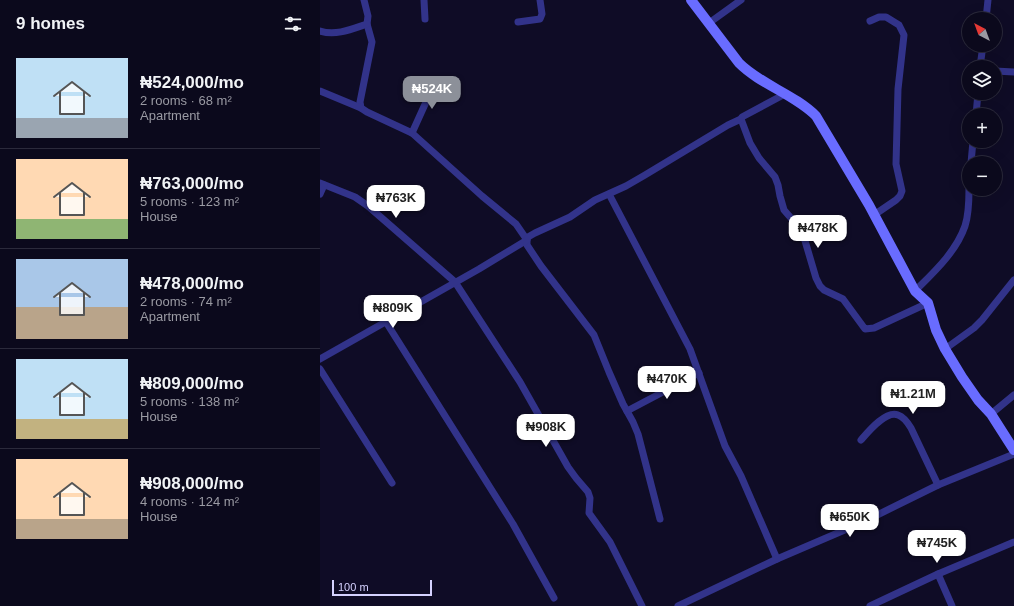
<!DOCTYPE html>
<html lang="en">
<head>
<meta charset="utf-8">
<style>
	:root { --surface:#0b091c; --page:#191729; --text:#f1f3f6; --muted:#9a9aa3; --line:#2b2a3b; --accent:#8c9099 }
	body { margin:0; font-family:Arial,sans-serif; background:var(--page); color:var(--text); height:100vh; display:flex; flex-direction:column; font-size:15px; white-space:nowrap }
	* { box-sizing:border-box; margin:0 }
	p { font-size:13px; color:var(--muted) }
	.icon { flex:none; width:22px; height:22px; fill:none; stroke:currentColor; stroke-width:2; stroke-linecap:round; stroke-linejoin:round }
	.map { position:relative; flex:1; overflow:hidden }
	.details { display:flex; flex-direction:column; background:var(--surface); width:320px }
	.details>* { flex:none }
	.needle { width:26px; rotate:319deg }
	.buttons { position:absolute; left:642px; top:12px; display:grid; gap:8px }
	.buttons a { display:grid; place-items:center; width:40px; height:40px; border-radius:50%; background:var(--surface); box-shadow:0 4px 16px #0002,0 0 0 1px var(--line); font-size:20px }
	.scale { position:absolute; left:12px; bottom:10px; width:100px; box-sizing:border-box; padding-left:4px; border:2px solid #d5d2ff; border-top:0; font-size:11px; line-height:14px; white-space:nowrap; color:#d5d2ff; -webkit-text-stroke:3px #0f0c26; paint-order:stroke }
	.price { position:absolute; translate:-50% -34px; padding:0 9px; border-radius:8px; background:#fff; color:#222; font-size:13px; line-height:26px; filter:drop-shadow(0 1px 2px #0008) }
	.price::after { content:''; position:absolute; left:50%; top:24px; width:12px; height:9px; margin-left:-6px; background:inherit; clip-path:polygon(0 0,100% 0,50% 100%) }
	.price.active { background:var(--accent); color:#fff }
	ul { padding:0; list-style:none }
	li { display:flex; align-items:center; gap:12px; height:100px; padding:0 16px }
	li+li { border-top:1px solid var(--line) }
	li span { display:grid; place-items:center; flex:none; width:112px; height:80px; border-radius:0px; color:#555 }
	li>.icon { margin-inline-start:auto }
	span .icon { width:48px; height:48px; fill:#fffc; stroke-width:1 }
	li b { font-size:17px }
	h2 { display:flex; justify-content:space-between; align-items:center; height:48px; padding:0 16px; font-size:17px }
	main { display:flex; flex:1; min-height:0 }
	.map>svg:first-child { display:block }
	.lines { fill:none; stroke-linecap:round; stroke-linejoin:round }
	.street { stroke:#32338a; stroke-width:7 }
	.secondary { stroke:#696cff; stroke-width:10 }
</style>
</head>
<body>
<main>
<section class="details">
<h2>9 homes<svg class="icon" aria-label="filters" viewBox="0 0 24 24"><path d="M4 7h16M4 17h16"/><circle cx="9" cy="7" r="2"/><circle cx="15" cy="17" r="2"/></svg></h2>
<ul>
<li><span style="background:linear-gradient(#bfe0f5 75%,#9aa5b1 0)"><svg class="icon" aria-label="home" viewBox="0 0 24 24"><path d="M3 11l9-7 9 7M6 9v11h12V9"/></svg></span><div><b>₦524,000/mo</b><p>2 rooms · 68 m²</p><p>Apartment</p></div></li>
<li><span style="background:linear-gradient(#ffd9b3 75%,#8fb573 0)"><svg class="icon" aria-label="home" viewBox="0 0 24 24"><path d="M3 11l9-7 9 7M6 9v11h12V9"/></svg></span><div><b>₦763,000/mo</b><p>5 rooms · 123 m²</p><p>House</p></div></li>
<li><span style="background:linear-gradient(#a9c7e8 60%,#b9a48a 0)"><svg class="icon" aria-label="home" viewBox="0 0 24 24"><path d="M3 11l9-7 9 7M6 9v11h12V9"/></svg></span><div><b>₦478,000/mo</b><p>2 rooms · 74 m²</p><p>Apartment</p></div></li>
<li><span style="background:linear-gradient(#bfe0f5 75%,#c2b280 0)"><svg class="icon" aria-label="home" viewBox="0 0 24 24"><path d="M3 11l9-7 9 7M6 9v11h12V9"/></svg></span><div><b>₦809,000/mo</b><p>5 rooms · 138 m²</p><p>House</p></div></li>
<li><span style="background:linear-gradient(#ffd9b3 75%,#b9a48a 0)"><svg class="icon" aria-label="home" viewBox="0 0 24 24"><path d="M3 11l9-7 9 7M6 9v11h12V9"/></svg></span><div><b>₦908,000/mo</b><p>4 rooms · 124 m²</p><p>House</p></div></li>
</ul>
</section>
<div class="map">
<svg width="694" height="606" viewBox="0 0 694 606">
	<rect width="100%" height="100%" fill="#0f0c26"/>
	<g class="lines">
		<g class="street">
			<path d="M 44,0 L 48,16 L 47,24 L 52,42 L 40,102 L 41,108 L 47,112 L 92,133 L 162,196 L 196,224 L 207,240 L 207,245 L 221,266 L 274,335 L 289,372 L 303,404 L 313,422 L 318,434 L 340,519"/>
			<path d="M 104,0 L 105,19"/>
			<path d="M 666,19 L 668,0"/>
			<path d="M 550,21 L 559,17 L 566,17 L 579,25 L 584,35 L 578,89 L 576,164 L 582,191 L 580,196 L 576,200 L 554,215"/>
			<path d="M 198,22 L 220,19 L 222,14 L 220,0"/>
			<path d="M 389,23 L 421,0"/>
			<path d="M 0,31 C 16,36 32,29 47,24"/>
			<path d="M 660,67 L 663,45"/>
			<path d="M 675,71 L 694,72"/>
			<path d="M 0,91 L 41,108"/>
			<path d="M 656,115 L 658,93"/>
			<path d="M 421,119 L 430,143 L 439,158 L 455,177 L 458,185 L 460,196 L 464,210 L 477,225 L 483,234 L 496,278 L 500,286 L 504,290 L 523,299 L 545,329 L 554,328 L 608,303"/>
			<path d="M 92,133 L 116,80"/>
			<path d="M 651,163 L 653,141"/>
			<path d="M 0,183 L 35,197 L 48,206 L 135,282 L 200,382 L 248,467 L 256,478 L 268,492 L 270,498 L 269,513 L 290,542 L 322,606"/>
			<path d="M 0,194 L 4,185"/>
			<path d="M 289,194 L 370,349 L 405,446 L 421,476 L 457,559"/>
			<path d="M 595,291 C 614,272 636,252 645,226 C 649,214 649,201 649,189"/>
			<path d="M 66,322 L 193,524 L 234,598"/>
			<path d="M 625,349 L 654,328 L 662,320 L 694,280"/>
			<path d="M 0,359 L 159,269 L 207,240 L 208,237 L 215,233 L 250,217 L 275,200 L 306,186 L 325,175 L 408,125 L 421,119 L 422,117 L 465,94"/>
			<path d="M 0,369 L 72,483"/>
			<path d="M 307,411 L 379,373"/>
			<path d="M 671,414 L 694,395"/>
			<path d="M 541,440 C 548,432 566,410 578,415 C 584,417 588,423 591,428 L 618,485"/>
			<path d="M 618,574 L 632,606"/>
			<path d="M 358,606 L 457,559 L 541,523 L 618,485 L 694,454"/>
			<path d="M 550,606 L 618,574 L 694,542"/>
		</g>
		<path class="secondary" d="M 371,0 L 419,63 C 441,85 474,94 496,116 L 549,205 L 595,291 L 608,303 L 616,330 L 625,349 L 642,377 L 658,400 L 671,414 L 694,450"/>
	</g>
</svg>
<div class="buttons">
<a><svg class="needle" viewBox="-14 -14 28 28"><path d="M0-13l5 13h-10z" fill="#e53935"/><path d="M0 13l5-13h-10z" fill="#9a9aa3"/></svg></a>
<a><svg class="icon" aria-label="layers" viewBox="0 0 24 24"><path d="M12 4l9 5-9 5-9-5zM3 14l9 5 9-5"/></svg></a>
<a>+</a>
<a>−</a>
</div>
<div class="scale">100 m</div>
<b class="price active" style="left:112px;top:110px">₦524K</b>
<b class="price" style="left:76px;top:219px">₦763K</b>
<b class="price" style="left:498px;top:249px">₦478K</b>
<b class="price" style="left:73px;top:329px">₦809K</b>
<b class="price" style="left:347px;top:400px">₦470K</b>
<b class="price" style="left:593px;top:415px">₦1.21M</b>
<b class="price" style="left:226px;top:448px">₦908K</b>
<b class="price" style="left:530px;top:538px">₦650K</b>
<b class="price" style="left:617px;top:564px">₦745K</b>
</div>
</main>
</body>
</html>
